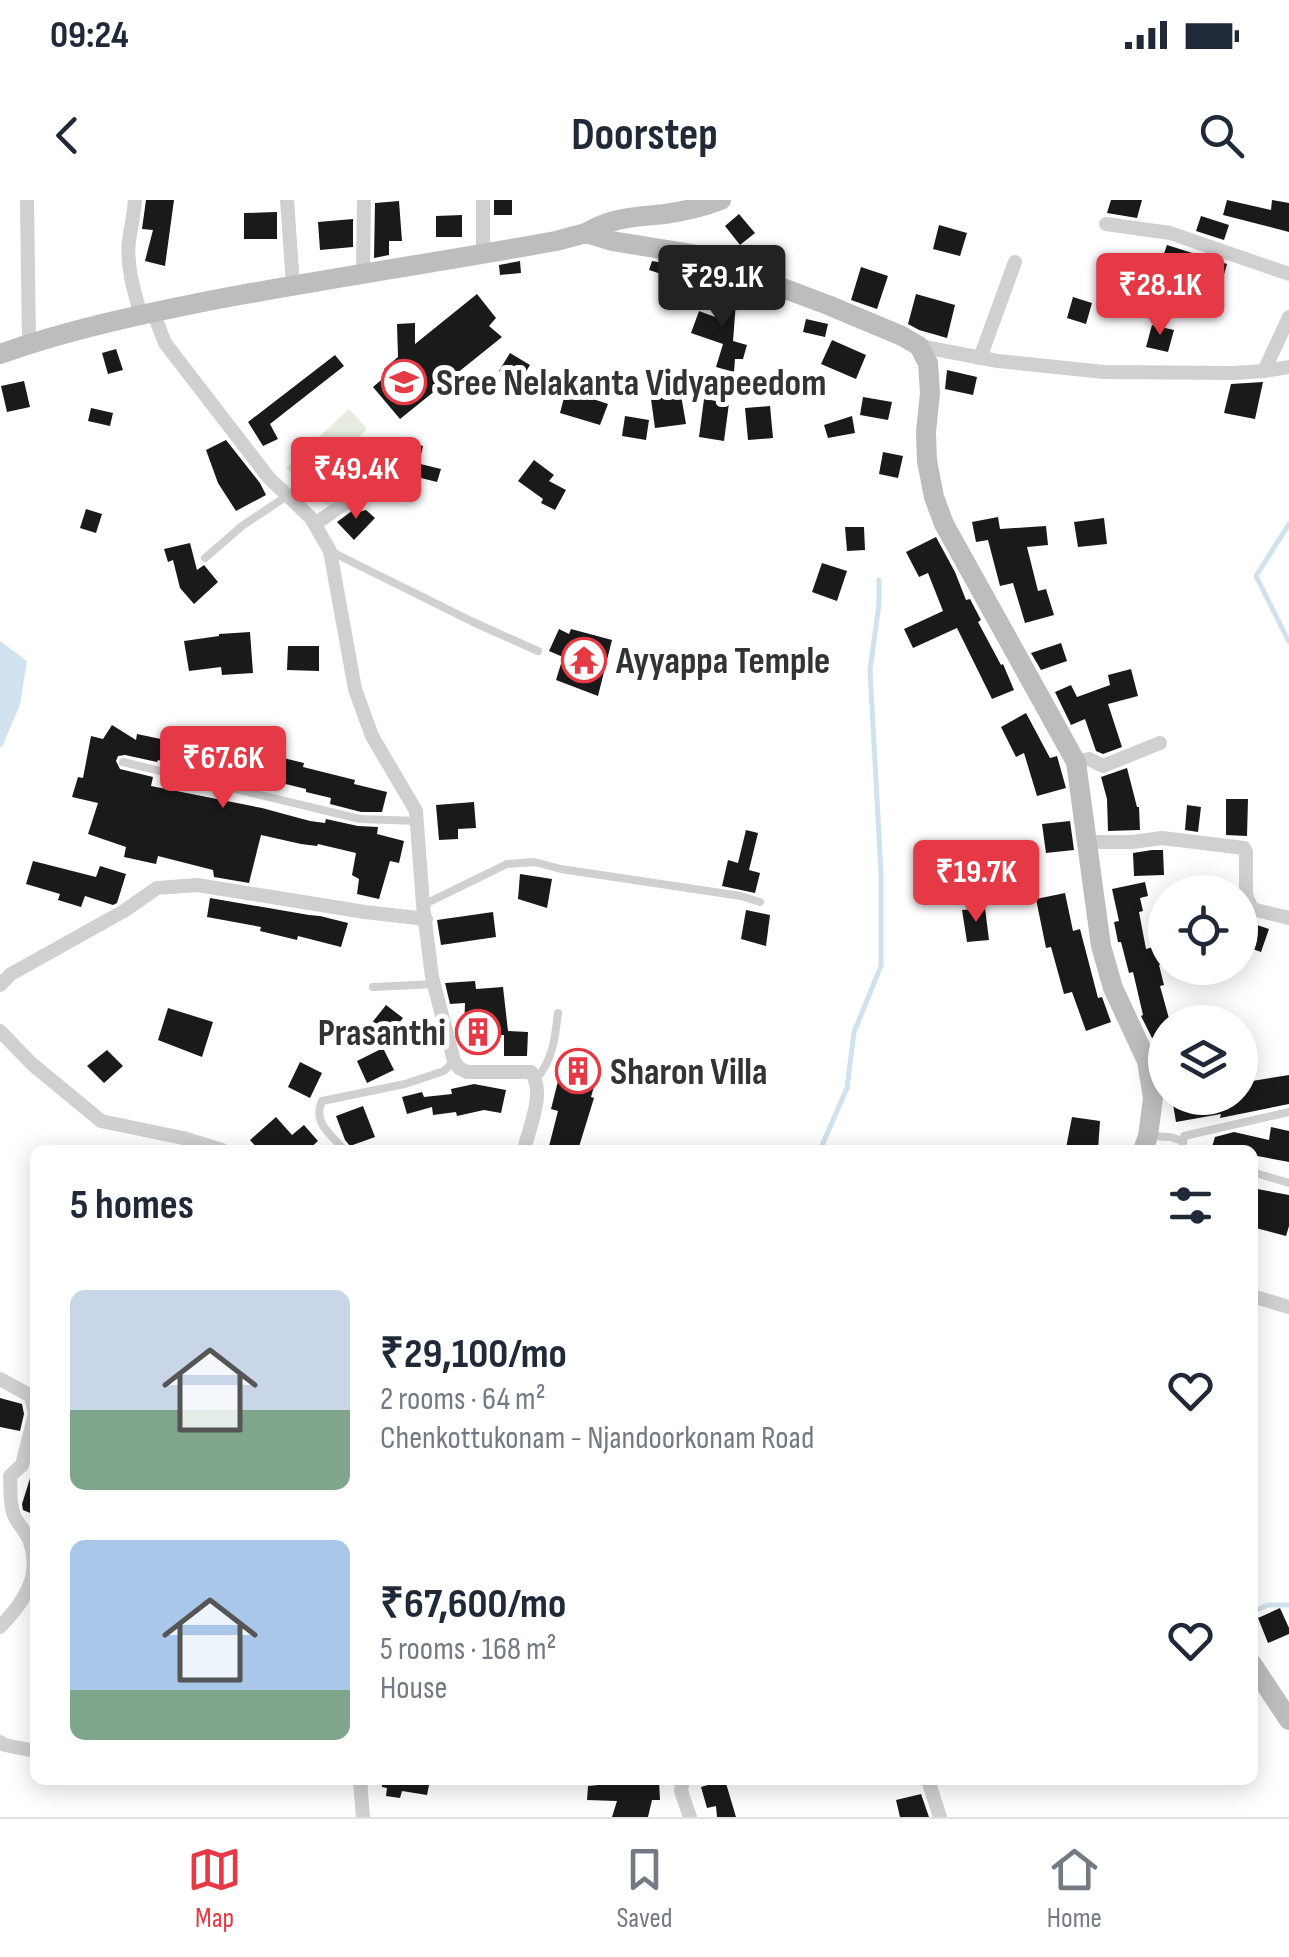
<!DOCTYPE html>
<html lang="en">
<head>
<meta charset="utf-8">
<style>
	:root { --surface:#fff; --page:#f6f6f7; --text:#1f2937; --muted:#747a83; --line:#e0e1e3; --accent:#e63946 }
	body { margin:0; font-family:"Sofia Sans Condensed",sans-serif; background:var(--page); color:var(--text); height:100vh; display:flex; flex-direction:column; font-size:38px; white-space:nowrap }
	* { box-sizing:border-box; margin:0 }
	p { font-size:32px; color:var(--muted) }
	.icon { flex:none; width:55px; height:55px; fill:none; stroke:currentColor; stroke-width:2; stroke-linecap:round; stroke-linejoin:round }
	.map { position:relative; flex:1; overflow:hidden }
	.side { position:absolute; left:30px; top:945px; width:1228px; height:640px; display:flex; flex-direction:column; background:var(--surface); border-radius:15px; box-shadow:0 5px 25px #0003 }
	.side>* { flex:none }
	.fabs { position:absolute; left:1148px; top:675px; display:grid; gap:20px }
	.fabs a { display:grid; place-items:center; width:110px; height:110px; border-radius:50%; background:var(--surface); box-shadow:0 5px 25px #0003; font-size:50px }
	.price { position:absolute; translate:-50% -85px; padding:0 22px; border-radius:10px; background:var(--accent); color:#fff; font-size:32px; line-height:65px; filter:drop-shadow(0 2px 5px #0008) }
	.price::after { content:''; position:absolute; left:50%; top:60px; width:30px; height:22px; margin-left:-15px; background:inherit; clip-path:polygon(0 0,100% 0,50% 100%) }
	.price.on { background:#222; color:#fff }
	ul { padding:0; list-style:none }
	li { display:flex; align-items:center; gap:30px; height:250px; padding:0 40px }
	li span { display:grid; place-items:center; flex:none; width:280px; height:200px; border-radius:15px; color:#555 }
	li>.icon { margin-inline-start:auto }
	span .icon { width:120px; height:120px; fill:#fffc; stroke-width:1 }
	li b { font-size:42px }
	h2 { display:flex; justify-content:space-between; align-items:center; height:120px; padding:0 40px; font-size:42px }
	.status { display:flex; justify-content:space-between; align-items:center; height:70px; padding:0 50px; background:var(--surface); direction:ltr }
	.status svg { height:28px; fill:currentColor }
	header { display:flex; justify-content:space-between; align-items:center; height:130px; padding:0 40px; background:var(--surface); font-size:45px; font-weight:700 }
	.tabs { display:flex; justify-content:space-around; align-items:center; height:140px; border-top:2px solid var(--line); background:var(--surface); font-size:28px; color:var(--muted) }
	.tabs a { display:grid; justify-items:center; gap:5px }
	.tabs .on { color:var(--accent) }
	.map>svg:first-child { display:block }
	.green { fill:#e6ecdf }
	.water { fill:#cfe2ee }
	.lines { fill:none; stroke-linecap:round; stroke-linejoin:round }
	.stream { stroke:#cfe2ee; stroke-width:5 }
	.building { fill:#1a1a1a }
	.lane { stroke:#d0d0d0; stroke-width:8 }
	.street { stroke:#d0d0d0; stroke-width:14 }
	.secondary { stroke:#bdbdbd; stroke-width:20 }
	.labels { text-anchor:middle; stroke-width:10; stroke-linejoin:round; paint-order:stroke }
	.poi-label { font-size:38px; font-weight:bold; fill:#333; stroke:#fff; text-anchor:start }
</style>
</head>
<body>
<div class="status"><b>09:24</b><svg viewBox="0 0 49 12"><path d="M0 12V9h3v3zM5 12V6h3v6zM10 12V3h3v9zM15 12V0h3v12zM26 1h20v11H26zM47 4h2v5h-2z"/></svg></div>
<header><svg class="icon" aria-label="back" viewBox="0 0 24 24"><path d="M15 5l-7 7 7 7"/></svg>Doorstep<svg class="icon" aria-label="search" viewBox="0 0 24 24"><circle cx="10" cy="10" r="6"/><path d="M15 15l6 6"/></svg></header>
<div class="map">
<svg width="1289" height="1617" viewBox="0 0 1289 1617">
	<rect width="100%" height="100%" fill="#fff"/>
	<path class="green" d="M 349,209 L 367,229 L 345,252 L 370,274 L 328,306 L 286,268 Z"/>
	<path class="water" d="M 0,441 L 27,461 L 20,505 L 2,547 L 0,546 Z"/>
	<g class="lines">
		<g class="stream">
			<path d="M 1289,324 L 1256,376 L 1289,442"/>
			<path d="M 820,950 L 847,888 L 854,832 L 881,766 L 881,673 L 870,470 L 879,404 L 879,380"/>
			<path d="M 1252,1412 L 1268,1405 L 1289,1405"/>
		</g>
	</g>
	<g class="building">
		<path d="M 146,0 L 174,0 L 165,66 L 145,61 L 153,30 L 142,29 Z"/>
		<rect x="494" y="0" width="18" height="15"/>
		<path d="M 1111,0 L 1142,0 L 1137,18 L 1107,13 Z"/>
		<path d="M 1227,0 L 1271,10 L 1272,0 L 1289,3 L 1289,32 L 1223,15 Z"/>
		<path d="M 399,1 L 402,41 L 389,41 L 389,55 L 374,58 L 375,3 Z"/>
		<path d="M 277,12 L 277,39 L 244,39 L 244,13 Z"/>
		<path d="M 739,14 L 755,33 L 740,45 L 725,26 Z"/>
		<path d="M 462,15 L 462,37 L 436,37 L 436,16 Z"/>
		<path d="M 1201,16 L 1229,25 L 1224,40 L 1196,31 Z"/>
		<path d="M 353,19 L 353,47 L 320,50 L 318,22 Z"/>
		<path d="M 939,25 L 967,33 L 960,56 L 933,49 Z"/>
		<path d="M 1167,45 L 1227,64 L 1221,85 L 1159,68 Z"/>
		<path d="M 520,61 L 521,73 L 500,75 L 499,65 Z"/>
		<path d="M 652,61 L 684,67 L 680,80 L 649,70 Z"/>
		<path d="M 861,67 L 888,76 L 877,109 L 851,100 Z"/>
		<path d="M 721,87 L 737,89 L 733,141 L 747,145 L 743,159 L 735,159 L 734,172 L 716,167 L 723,144 L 691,133 L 699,111 L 718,118 Z"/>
		<path d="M 477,94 L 496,118 L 489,126 L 502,137 L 400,219 L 373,187 L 388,174 L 384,169 L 398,157 L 397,124 L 415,123 L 415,144 Z"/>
		<path d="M 916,94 L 955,105 L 947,138 L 919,130 L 908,124 Z"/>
		<path d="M 1073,97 L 1092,103 L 1086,124 L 1067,118 Z"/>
		<path d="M 806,119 L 828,124 L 825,137 L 803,132 Z"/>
		<path d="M 1152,125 L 1174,130 L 1168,152 L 1146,147 Z"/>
		<path d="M 832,140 L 866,155 L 856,179 L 821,164 Z"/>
		<path d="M 116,149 L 123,170 L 108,174 L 102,153 Z"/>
		<path d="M 510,153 L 530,165 L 519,183 L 499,171 Z"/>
		<path d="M 335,155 L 344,166 L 270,224 L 278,239 L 263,246 L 248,222 Z"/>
		<path d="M 947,170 L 977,177 L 973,195 L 945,189 Z"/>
		<path d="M 24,181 L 30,207 L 7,212 L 1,186 Z"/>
		<path d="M 1263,182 L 1255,219 L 1224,213 L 1231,184 Z"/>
		<path d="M 566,190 L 608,204 L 600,225 L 560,213 Z"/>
		<path d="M 681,195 L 686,224 L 655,228 L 651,199 Z"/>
		<path d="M 863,197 L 892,202 L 888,220 L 860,215 Z"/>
		<path d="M 704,199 L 729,203 L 724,241 L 699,237 Z"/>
		<path d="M 770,206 L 773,238 L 748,240 L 745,208 Z"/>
		<path d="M 91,208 L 113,213 L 110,226 L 88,221 Z"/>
		<path d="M 625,216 L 649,220 L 646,240 L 622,236 Z"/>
		<path d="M 852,216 L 855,233 L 828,238 L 824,225 Z"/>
		<path d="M 226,240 L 260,283 L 266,295 L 236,311 L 218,283 L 206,250 Z"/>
		<path d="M 409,242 L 423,246 L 420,259 L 405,255 Z"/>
		<path d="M 883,252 L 903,256 L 898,278 L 879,274 Z"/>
		<path d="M 534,260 L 554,275 L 549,281 L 566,290 L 555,310 L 541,303 L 543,299 L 518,281 Z"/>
		<path d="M 408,261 L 441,269 L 437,282 L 405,274 Z"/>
		<path d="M 356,308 L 359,312 L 366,310 L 375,318 L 354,340 L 337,322 Z"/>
		<path d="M 86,309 L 102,314 L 96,333 L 80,328 Z"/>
		<path d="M 998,317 L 1000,329 L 1046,326 L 1048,345 L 1027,347 L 1038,391 L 1046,389 L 1054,415 L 1025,423 L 1013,383 L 1000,386 L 988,340 L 976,342 L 972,322 Z"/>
		<path d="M 1104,318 L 1107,344 L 1078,347 L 1074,322 Z"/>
		<path d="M 845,327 L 864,327 L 865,350 L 847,351 Z"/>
		<path d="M 936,337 L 955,372 L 966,400 L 970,399 L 981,420 L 978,422 L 1001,465 L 1003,464 L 1014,490 L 992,499 L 957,428 L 913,448 L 904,429 L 943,411 L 928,373 L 919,377 L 906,352 Z"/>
		<path d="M 190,343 L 197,370 L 204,365 L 218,382 L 194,404 L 180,388 L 173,360 L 168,362 L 164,349 Z"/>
		<path d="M 822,363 L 847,371 L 837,401 L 812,392 Z"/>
		<path d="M 559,429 L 569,434 L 571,429 L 612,440 L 598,496 L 556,480 L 563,457 L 549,451 Z"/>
		<path d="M 250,432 L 253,473 L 222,475 L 221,467 L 189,471 L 184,441 L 219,436 L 219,434 Z"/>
		<path d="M 1061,443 L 1067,461 L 1041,470 L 1031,453 Z"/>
		<path d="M 288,446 L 319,446 L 319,471 L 287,470 Z"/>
		<path d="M 1131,469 L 1138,496 L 1108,504 L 1122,547 L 1103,554 L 1096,551 L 1085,519 L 1071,525 L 1055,492 L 1071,485 L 1077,497 L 1110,485 L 1108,475 Z"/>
		<path d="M 1026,513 L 1050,558 L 1057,556 L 1066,588 L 1037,596 L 1024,553 L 1016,557 L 1001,527 Z"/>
		<path d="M 112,525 L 136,540 L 137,534 L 223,552 L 225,545 L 272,553 L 271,555 L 304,563 L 303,567 L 355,580 L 354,584 L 387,592 L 382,612 L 361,612 L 330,604 L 331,598 L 306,592 L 306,589 L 265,579 L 239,574 L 239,577 L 186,564 L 185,567 L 158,560 L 157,562 L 125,555 L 118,556 L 116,561 L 120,569 L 153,577 L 151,586 L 262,608 L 310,621 L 325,623 L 326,619 L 358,626 L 378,627 L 377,634 L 404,641 L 399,663 L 390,661 L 379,699 L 357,694 L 359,679 L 352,675 L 356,653 L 318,644 L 317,646 L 301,644 L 261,635 L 249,683 L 214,677 L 213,670 L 158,656 L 156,664 L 124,657 L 126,647 L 88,634 L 98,603 L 72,597 L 78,577 L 83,578 L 91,536 L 103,539 Z"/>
		<path d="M 1127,568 L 1137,607 L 1139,607 L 1140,630 L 1108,631 L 1107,599 L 1101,577 Z"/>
		<path d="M 1226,599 L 1248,599 L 1247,636 L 1226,635 Z"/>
		<path d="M 474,602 L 476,628 L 458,629 L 458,639 L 439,640 L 436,605 Z"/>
		<path d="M 1187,605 L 1201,607 L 1198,632 L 1185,630 Z"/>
		<path d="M 1070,621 L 1074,650 L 1046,653 L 1042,624 Z"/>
		<path d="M 746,630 L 758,633 L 749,670 L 760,673 L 755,693 L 722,686 L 728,660 L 738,663 Z"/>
		<path d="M 1152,650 L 1163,650 L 1164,675 L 1134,676 L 1133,653 Z"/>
		<path d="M 33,661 L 96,677 L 100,666 L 126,674 L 117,703 L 113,705 L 85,696 L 81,707 L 58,700 L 60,694 L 26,684 Z"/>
		<path d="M 520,674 L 552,679 L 547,708 L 518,699 Z"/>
		<path d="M 1145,682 L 1148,696 L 1140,698 L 1143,711 L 1139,712 L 1146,749 L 1157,746 L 1162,764 L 1159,765 L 1164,785 L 1160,786 L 1170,822 L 1165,822 L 1165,834 L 1152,838 L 1141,816 L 1143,815 L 1133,772 L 1129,773 L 1121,742 L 1118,742 L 1114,722 L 1119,721 L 1112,689 Z"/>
		<path d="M 1065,693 L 1073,731 L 1080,729 L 1098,798 L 1102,797 L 1111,822 L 1086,831 L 1072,792 L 1064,794 L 1051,747 L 1046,748 L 1036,699 Z"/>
		<path d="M 210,698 L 309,715 L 320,716 L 348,723 L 341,747 L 298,736 L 297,740 L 260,731 L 261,727 L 207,717 Z"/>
		<path d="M 985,708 L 989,740 L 967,742 L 962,710 Z"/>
		<path d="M 746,710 L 770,715 L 766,746 L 741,739 Z"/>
		<path d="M 493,712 L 496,737 L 441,745 L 437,720 Z"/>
		<path d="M 1251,723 L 1269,729 L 1261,752 L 1244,746 Z"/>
		<path d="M 475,781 L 476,789 L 503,787 L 508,831 L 528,832 L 527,856 L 504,856 L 504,835 L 464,833 L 465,803 L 450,804 L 445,783 Z"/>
		<path d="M 386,805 L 403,818 L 380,847 L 363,834 Z"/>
		<path d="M 168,808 L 213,822 L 202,857 L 158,840 Z"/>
		<path d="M 383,848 L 394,870 L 367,883 L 357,861 Z"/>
		<path d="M 107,850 L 123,866 L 104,883 L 87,866 Z"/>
		<path d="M 562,854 L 600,866 L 591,897 L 594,898 L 578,950 L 548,950 L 558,911 L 551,909 L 559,877 L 555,876 Z"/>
		<path d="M 300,862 L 322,873 L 310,898 L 288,887 Z"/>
		<path d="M 1289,875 L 1289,904 L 1220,918 L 1221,914 L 1176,922 L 1172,898 L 1240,898 L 1240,883 Z"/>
		<path d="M 474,884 L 506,890 L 501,913 L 484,910 L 457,916 L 456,912 L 433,915 L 432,907 L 407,914 L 402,897 L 422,892 L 424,897 L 452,894 L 451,889 Z"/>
		<path d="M 363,906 L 375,937 L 350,946 L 345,940 L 336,916 Z"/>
		<path d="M 276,917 L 292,935 L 304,925 L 318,941 L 308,950 L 259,950 L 250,940 Z"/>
		<path d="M 1072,917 L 1100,921 L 1098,950 L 1066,948 Z"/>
		<path d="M 1271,927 L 1289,931 L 1289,962 L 1252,955 L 1252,950 L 1211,950 L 1215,937 L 1234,932 L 1269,940 Z"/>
		<path d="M 1252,988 L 1289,995 L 1289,1026 L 1286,1036 L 1252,1027 Z"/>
		<path d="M 0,1198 L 22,1204 L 24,1214 L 20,1231 L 0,1227 Z"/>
		<path d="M 32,1272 L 35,1272 L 35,1315 L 23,1310 L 22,1304 Z"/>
		<path d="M 1280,1408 L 1289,1428 L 1289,1434 L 1268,1443 L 1258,1418 Z"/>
		<path d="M 382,1580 L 430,1580 L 427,1595 L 402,1591 L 400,1598 L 386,1596 L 387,1588 L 382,1587 Z"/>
		<path d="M 629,1580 L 659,1580 L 660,1600 L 652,1600 L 648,1617 L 612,1617 L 617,1601 L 587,1600 L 588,1586 L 629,1582 Z"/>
		<path d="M 725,1580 L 736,1617 L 717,1617 L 716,1606 L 707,1608 L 701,1587 Z"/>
		<path d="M 921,1594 L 929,1617 L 900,1617 L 896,1600 Z"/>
	</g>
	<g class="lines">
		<g class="lane">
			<path d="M 330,351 L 473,422 L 538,451"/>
			<path d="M 205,358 L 242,326 L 287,296"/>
			<path d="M 123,562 L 360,619 L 417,621"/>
			<path d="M 423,705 L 507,664 L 534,662 L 561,669 L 741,696 L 760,702"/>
			<path d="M 373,787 L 434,784"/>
			<path d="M 536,879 C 553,860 555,838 558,813"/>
			<path d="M 1152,936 L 1170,937 L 1183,941"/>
			<path d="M 344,950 C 331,934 312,923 322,901 L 405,884 L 444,871 L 454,861"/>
			<path d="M 1182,950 L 1184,936 L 1289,912"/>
			<path d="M 1252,972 L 1289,983"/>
		</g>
		<g class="street">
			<path d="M 27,0 L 29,143"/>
			<path d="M 135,0 C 134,14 131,27 129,41 C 126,65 134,92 141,115"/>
			<path d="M 287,0 L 293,85"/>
			<path d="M 1106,24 L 1170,33 L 1289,74"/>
			<path d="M 483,54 L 483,0"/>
			<path d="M 363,74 L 364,0"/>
			<path d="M 153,112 L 165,143 L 269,278 L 311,318 L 330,351 L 355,489 L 372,536 L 416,611 L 423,705 L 432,777 L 454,861 L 459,868 L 467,872 L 531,872 C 546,893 529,927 524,950"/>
			<path d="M 919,146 L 998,161 L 1104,172 L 1234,173 L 1264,171 L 1289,167"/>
			<path d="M 980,158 L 1015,62"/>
			<path d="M 1264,171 L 1289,117"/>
			<path d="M 315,324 L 378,280"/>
			<path d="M 1076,562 L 1089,559 L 1103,566 L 1160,543"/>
			<path d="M 1087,642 L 1132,642 L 1162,638 L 1244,648 L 1246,652 L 1246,695 L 1252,709 L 1289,718"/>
			<path d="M 0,785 L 11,774 L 124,711 L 157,688 L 197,685 L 365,712 L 426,719"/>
			<path d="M 0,831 L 32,864 L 101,921 L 183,938 L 222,950"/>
			<path d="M 1252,1096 L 1289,1107"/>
			<path d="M 0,1179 L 31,1196 L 35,1214 L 22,1265 L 10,1276 C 11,1288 9,1304 14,1315 C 18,1325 27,1332 30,1342 C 42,1377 23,1403 0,1427"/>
			<path d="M 0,1542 L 5,1545 L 35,1551"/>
			<path d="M 360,1580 L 363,1617"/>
			<path d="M 683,1580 L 681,1591 L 690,1617"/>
			<path d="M 928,1580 L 940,1617"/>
		</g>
		<g class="secondary">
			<path d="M 586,33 C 612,17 636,17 665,14 C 685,11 703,7 721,0"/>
			<path d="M 0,154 C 67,130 138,115 208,101 C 324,79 440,62 556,41 L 586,33 L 612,41 L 692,54 L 828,105 L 902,136 L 919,146 L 928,163 L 930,193 L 926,232 L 927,261 L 934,297 L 944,324 L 1076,562 L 1101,746 L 1113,788 L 1147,861 L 1153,898 L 1148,936 L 1143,950"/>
			<path d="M 1252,1464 L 1289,1520"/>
		</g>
	</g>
	<defs>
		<symbol id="school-ring" viewBox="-11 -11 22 22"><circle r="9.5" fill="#fff" stroke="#e63946" stroke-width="1.5"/><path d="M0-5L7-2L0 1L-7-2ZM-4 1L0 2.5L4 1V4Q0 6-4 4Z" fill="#e63946"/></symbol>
		<symbol id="temple-ring" viewBox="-11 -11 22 22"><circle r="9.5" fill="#fff" stroke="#e63946" stroke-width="1.5"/><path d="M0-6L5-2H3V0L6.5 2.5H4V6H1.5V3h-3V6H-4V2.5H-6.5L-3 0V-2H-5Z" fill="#e63946"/></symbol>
		<symbol id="building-ring" viewBox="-11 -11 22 22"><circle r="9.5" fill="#fff" stroke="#e63946" stroke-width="1.5"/><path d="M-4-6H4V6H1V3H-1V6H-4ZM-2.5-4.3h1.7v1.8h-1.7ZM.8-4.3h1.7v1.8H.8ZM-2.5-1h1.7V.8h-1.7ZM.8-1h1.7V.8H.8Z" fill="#e63946"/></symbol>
	</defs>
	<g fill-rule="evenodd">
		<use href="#school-ring" x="379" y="157" width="50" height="50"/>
		<use href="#temple-ring" x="559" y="435" width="50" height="50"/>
		<use href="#building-ring" x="453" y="807" width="50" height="50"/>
		<use href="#building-ring" x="553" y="846" width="50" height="50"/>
	</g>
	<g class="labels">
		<g class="poi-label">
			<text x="436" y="195">Sree Nelakanta Vidyapeedom</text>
			<text x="616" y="473">Ayyappa Temple</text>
			<text x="446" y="845" text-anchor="end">Prasanthi</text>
			<text x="610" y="884">Sharon Villa</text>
		</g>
	</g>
</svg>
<div class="fabs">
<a><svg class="icon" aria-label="locate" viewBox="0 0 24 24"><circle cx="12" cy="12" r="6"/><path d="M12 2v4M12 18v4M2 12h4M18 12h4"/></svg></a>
<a><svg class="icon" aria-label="layers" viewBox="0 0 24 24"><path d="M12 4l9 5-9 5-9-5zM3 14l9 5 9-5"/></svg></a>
</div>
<b class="price on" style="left:722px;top:130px">₹29.1K</b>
<b class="price" style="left:1160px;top:138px">₹28.1K</b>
<b class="price" style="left:356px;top:322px">₹49.4K</b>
<b class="price" style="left:223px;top:611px">₹67.6K</b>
<b class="price" style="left:976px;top:725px">₹19.7K</b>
<section class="side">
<h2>5 homes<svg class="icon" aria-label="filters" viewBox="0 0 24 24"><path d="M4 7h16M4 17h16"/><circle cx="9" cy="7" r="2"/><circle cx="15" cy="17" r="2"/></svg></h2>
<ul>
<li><span style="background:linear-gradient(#c9d6e8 60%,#7fa58c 0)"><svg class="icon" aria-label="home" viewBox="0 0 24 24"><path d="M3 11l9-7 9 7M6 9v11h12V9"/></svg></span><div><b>₹29,100/mo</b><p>2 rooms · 64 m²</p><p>Chenkottukonam - Njandoorkonam Road</p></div><svg class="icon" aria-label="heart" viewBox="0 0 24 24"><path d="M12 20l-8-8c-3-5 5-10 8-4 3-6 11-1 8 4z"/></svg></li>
<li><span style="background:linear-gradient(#a9c7e8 75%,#7fa58c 0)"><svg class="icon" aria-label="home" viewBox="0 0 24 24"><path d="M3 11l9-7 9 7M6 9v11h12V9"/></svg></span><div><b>₹67,600/mo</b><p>5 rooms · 168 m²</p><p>House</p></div><svg class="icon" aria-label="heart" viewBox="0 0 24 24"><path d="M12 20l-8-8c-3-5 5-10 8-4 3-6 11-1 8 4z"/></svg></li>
</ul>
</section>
</div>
<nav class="tabs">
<a class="on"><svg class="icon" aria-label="map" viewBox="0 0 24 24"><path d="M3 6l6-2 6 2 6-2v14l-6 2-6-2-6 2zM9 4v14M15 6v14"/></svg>Map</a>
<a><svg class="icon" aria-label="saved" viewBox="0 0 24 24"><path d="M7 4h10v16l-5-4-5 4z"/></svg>Saved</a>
<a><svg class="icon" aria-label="home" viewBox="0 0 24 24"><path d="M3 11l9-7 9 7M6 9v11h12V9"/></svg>Home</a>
</nav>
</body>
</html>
